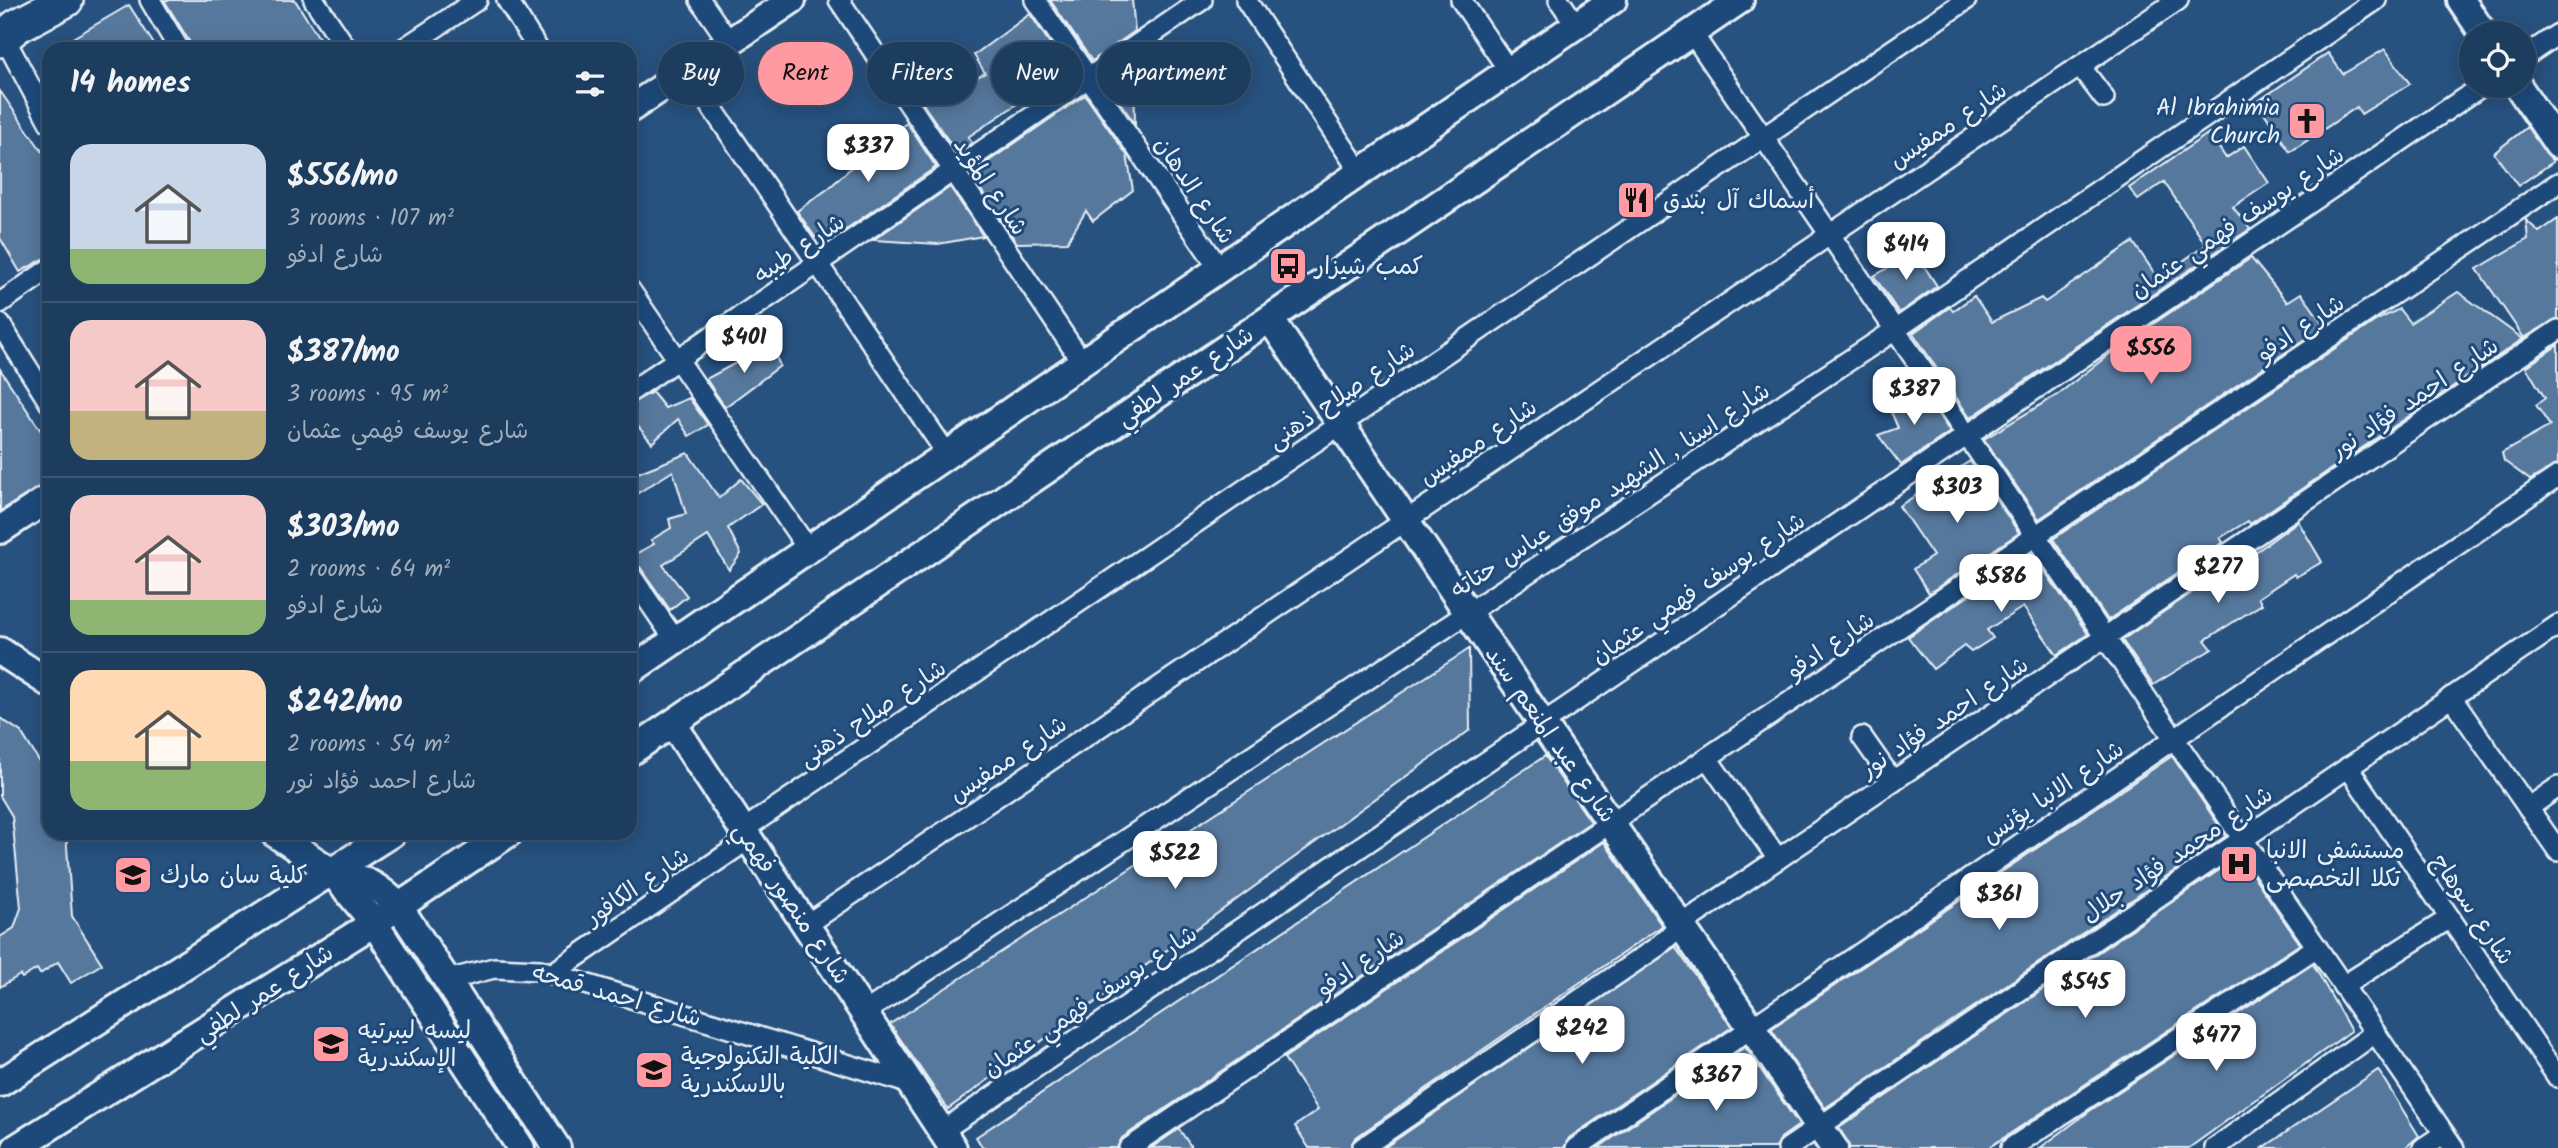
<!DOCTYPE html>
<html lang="en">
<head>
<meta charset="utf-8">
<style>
	:root { --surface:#1d3d5f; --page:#2a4868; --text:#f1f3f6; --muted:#a0aebd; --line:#3b5674; --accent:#ff9aa2 }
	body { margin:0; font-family:Kalam,"Playpen Sans Arabic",sans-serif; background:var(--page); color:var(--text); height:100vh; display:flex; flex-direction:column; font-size:26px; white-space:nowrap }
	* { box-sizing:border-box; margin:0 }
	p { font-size:23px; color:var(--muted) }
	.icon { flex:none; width:38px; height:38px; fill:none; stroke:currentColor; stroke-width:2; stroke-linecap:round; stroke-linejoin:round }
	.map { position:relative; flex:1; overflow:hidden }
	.panel { position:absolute; left:42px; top:42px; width:595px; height:798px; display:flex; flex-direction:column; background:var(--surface); border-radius:21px; box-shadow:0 4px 18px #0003,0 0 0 2px var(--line) }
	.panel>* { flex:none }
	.guide { position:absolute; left:658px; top:42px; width:665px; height:63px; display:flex; gap:14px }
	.fabs { position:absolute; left:2459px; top:21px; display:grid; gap:14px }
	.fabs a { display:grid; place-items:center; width:77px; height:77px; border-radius:50%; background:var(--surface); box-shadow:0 4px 18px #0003,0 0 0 2px var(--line); font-size:35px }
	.price { position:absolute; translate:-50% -60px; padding:0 16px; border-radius:14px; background:#fff; color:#222; font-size:23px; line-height:46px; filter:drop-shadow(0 2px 4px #0008) }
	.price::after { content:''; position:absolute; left:50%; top:42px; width:21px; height:16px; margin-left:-10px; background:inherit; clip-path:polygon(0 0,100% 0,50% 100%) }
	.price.selected { background:var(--accent); color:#111 }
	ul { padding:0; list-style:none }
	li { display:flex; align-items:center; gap:21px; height:175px; padding:0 28px }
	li+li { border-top:2px solid var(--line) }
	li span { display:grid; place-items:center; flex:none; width:196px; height:140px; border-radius:21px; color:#555 }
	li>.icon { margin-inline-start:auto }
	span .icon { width:84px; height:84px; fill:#fffc; stroke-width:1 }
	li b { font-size:30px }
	h2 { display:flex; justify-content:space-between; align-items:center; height:84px; padding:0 28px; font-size:30px }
	.chip { padding:0 24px; border-radius:32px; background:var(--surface); box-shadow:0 4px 18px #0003,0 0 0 2px var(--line); font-size:24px; line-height:63px }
	.chip.selected { background:var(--accent); color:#111 }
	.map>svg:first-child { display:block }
	.building { fill:#57789d; stroke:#e8f1f8; stroke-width:2 }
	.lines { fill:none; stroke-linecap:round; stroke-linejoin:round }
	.street-casing { stroke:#e8f1f8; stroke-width:24 }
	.secondary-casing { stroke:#e8f1f8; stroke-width:32 }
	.highway-casing { stroke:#e8f1f8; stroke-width:38 }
	.street { stroke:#1f4a7a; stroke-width:19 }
	.secondary { stroke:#1f4a7a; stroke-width:26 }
	.highway { stroke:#1f4a7a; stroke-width:33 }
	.labels { text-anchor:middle; stroke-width:6; stroke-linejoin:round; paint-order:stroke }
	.poi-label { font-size:24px; fill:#e8f1f8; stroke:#1f4a7a; text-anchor:start }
	.street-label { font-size:24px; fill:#e8f1f8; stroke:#1f4a7a }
</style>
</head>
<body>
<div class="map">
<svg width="2558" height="1148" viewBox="0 0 2558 1148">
	<rect width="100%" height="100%" fill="#27517f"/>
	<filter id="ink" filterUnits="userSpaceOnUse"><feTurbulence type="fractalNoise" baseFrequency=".0143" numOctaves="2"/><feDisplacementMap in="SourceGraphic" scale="14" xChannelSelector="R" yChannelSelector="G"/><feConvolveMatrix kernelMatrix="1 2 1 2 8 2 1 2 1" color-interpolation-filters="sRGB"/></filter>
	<g filter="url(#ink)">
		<g class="building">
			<path d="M 164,0 L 295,0 L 326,49 L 194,49 Z"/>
			<path d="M 1050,0 L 1132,0 L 1135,31 L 1092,61 Z"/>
			<path d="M 129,5 L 157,49 L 54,49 Z"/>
			<path d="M 1030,14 L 1068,70 L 968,137 L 972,143 L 957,153 L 923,104 L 985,73 L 974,55 Z"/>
			<path d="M 2385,49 L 2410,84 L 2361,114 L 2357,107 L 2290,152 L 2257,102 L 2328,53 L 2343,74 Z"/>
			<path d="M 1134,61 L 1135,124 L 1105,81 Z"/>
			<path d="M 0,91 L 49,161 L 49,256 L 20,272 L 0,238 Z"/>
			<path d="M 1085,95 L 1127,155 L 1133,190 L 1093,221 L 1086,211 L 1067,242 L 1017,243 L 970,174 Z"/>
			<path d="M 907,123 L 936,167 L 833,238 L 815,237 L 797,211 L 829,188 L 855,164 L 853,162 L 886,144 L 883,139 Z"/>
			<path d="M 2527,127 L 2553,162 L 2518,186 L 2494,153 Z"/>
			<path d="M 2209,133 L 2226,158 L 2244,146 L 2269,183 L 2233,207 L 2250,229 L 1970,418 L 1913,333 L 1950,307 L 1953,311 L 1974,296 L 1992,322 L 2041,298 L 2045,302 L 2133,242 L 2158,278 L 2206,245 L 2164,182 L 2138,200 L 2129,188 Z"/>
			<path d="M 950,187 L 983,236 L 938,244 L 873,240 Z"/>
			<path d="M 2558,219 L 2558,318 L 2524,338 L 2477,269 L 2528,239 L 2526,220 L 2539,232 Z"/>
			<path d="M 1915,252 L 1937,286 L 1899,313 L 1874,276 Z"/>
			<path d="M 2251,258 L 2287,302 L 2301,293 L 2325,326 L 2039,519 L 1984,439 L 2057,395 L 2116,349 Z"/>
			<path d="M 2458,292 L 2523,339 L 2250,524 L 2248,521 L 2220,538 L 2223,542 L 2108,620 L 2053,539 L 2377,320 L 2399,309 L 2410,323 Z"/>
			<path d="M 771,344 L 780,366 L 725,407 L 706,379 Z"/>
			<path d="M 2558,345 L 2558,464 L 2530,480 L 2504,461 L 2502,453 L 2550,426 L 2536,405 L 2545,398 L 2526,367 Z"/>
			<path d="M 0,369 L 49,443 L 49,482 L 0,511 Z"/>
			<path d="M 1921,389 L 1950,432 L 1901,465 L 1878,435 L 1898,428 L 1889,407 Z"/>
			<path d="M 652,392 L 665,408 L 689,398 L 708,425 L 689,436 L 678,419 L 652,443 L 630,417 L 630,404 Z"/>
			<path d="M 688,453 L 719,498 L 741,479 L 762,504 L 728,528 L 741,554 L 729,570 L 708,536 L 663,565 L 687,596 L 670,610 L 640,567 L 630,562 L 630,557 L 654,544 L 651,540 L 671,528 L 669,519 L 686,514 L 673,471 L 630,498 L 630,476 Z"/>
			<path d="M 1970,461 L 2019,533 L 1929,593 L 1913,569 L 1933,556 L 1899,506 Z"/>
			<path d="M 2298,521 L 2322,562 L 2296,577 L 2294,574 L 2258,598 L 2262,604 L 2205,640 L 2212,649 L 2153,685 L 2122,640 L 2236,563 L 2238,565 Z"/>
			<path d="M 2032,553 L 2088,634 L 2057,655 L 2023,607 L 1987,630 L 1993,638 L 1971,652 L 1964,646 L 1933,669 L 1908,637 Z"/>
			<path d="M 1469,649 L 1470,730 L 948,1109 L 890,1024 Z"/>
			<path d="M 0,718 L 21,732 L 49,777 L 49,833 L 66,833 L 72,916 L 102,964 L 71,983 L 58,962 L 40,974 L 37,969 L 22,978 L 20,975 L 0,987 L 0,937 L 14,928 L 21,908 L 12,816 L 0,796 Z"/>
			<path d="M 1545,756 L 1591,822 L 1122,1138 L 1117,1148 L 983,1148 L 976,1137 Z"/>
			<path d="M 2172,756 L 2226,836 L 1825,1108 L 1771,1029 Z"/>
			<path d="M 1604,842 L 1662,926 L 1355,1138 L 1350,1148 L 1309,1148 L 1295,1126 L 1318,1110 L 1284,1058 Z"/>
			<path d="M 2240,856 L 2300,944 L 1988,1148 L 1850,1148 L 1839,1128 Z"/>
			<path d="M 1675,947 L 1732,1027 L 1569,1138 L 1564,1148 L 1384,1148 Z"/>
			<path d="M 2313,964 L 2351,1031 L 2189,1148 L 2040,1148 L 2091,1110 Z"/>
			<path d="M 1745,1047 L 1799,1125 L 1781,1138 L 1776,1148 L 1598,1148 Z"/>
			<path d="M 2378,1070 L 2419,1136 L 2405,1148 L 2263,1148 Z"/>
			<path d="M 1179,1129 L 1192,1148 L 1151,1148 Z"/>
		</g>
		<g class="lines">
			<defs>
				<g id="street">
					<path d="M 150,0 L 179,49"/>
					<path d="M 314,0 L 347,49"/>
					<path d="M 507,0 L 538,49"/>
					<path d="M 700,0 L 729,42"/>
					<path d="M 839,0 L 1082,362"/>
					<path d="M 1035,0 L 1219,268"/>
					<path d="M 1246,0 L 1360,172"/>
					<path d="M 1461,0 L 1509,71"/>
					<path d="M 1559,0 L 1576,25"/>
					<path d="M 1692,33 L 2454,1148"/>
					<path d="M 4,37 L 49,122"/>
					<path d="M 403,49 L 477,0"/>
					<path d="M 2524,57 L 2558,34"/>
					<path d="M 2080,66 L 2104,98"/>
					<path d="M 687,71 L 947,454"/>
					<path d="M 630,290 L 808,549"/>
					<path d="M 0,303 L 49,269"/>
					<path d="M 0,324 L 49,402"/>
					<path d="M 630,392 L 1202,0"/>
					<path d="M 630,574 L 675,640"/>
					<path d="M 2451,697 L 2558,851"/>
					<path d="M 1862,737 L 1893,781"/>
					<path d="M 1707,758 L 1778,859"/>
					<path d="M 2348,767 L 2558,1078"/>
					<path d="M 2528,808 L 2558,787"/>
					<path d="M 743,830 L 1966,0"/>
					<path d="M 806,925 L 2178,0"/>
					<path d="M 553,973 L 749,839"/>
					<path d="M 448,980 L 494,968 L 540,970 L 911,1084"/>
					<path d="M 2343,986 L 2450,918"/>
					<path d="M 865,1012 L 1895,330 L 2376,0"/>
					<path d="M 942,1131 L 2482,86"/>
					<path d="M 1129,1148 L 2558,183"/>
					<path d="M 1362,1148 L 1657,947 L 1682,924 L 2558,330"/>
					<path d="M 1576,1148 L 2558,476"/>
					<path d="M 1788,1148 L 2558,625"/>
					<path d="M 2011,1148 L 2317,947"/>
					<path d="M 2215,1148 L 2375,1033"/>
					<path d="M 2423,1148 L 2444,1134"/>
				</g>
				<g id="secondary">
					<path d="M 2461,0 L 2483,33"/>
					<path d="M 2518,86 L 2558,145"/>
					<path d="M 630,109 L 792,0"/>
					<path d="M 1270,319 L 1542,723 L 1834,1148"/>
					<path d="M 0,530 L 49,498"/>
					<path d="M 0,651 L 49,683"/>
					<path d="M 630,671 L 1613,0"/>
					<path d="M 673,724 L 953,1148"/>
					<path d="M 630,752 L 1740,0"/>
					<path d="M 274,833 L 332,872 L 374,923 L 521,1148"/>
					<path d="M 332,872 C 359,875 380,886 399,907 L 557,1148"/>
					<path d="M 0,1083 L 392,833"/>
					<path d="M 16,1148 L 374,923 L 509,833"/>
				</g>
				<path id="highway" d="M 0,40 L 17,26 L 66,0"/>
			</defs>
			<use href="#street" class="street-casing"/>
			<use href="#secondary" class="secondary-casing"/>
			<use href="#highway" class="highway-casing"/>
			<use href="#street" class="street"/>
			<use href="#secondary" class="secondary"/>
			<use href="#highway" class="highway"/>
		</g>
	</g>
	<defs>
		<symbol id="church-square" viewBox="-11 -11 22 22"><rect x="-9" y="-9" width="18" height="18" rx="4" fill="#ff9aa2" stroke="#1f4a7a"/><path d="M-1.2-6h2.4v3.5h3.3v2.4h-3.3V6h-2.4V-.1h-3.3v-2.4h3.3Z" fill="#111"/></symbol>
		<symbol id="restaurant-square" viewBox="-11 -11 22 22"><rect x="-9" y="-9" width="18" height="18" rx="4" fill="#ff9aa2" stroke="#1f4a7a"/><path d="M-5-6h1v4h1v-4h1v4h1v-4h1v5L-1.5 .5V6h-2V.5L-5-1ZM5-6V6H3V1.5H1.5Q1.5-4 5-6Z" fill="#111"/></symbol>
		<symbol id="bus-square" viewBox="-11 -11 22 22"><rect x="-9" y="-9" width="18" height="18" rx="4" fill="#ff9aa2" stroke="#1f4a7a"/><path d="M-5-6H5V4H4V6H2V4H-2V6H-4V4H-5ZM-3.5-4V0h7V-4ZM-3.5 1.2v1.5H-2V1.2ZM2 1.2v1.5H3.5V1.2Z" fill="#111"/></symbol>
		<symbol id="hospital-square" viewBox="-11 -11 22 22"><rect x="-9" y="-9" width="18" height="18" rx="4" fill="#ff9aa2" stroke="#1f4a7a"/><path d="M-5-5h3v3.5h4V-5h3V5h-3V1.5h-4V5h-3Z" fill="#111"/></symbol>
		<symbol id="school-square" viewBox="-11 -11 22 22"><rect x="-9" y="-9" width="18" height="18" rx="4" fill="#ff9aa2" stroke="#1f4a7a"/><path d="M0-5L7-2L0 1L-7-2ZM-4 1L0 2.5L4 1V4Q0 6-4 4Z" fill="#111"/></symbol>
	</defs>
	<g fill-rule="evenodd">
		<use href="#church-square" x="2285" y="99" width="44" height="44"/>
		<use href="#restaurant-square" x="1614" y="178" width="44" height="44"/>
		<use href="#bus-square" x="1266" y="244" width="44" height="44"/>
		<use href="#hospital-square" x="2217" y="842" width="44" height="44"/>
		<use href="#school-square" x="111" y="853" width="44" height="44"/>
		<use href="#school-square" x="309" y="1022" width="44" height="44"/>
		<use href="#school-square" x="632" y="1048" width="44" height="44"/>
	</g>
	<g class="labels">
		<g class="poi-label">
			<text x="2280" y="115" text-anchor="end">Al Ibrahimia<tspan x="2280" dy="28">Church</tspan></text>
			<text x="1663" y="208">أسماك آل بندق</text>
			<text x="1315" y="274">كمب شيزار</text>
			<text x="2266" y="858">مستشفى الانبا<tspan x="2266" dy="28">تكلا التخصصى</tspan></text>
			<text x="160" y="883">كلية سان مارك</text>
			<text x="358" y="1038">ليسه ليبرتيه<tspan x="358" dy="28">الإسكندرية</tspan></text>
			<text x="681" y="1064">الكلية التكنولوجية<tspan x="681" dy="28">بالاسكندرية</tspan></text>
		</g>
		<g class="street-label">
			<text transform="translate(1948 125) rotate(-34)" y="8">شارع ممفيس</text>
			<text transform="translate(991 186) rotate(56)" y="8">شارع المؤيد</text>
			<text transform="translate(1195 190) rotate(56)" y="8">شارع الدهان</text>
			<text transform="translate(2237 222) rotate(-34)" y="8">شارع يوسف فهمي عثمان</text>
			<text transform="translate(799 248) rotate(-34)" y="8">شارع طيبه</text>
			<text transform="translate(2300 328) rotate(-34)" y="8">شارع ادفو</text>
			<text transform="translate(1185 376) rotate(-34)" y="8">شارع عمر لطفي</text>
			<text transform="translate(1341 395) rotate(-34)" y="8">شارع صلاح ذهنى</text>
			<text transform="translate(2414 398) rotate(-34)" y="8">شارع احمد فؤاد نور</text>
			<text transform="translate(1478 442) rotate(-34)" y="8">شارع ممفيس</text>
			<text transform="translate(1610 490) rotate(-33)" y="8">شارع اسنا , الشهيد موفق عباس حتاته</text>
			<text transform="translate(1698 588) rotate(-34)" y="8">شارع يوسف فهمي عثمان</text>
			<text transform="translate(1830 645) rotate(-34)" y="8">شارع ادفو</text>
			<text transform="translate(872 713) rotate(-34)" y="8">شارع صلاح ذهنى</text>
			<text transform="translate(1944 717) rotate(-34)" y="8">شارع احمد فؤاد نور</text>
			<text transform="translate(1551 734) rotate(55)" y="8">شارع عبد المنعم سند</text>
			<text transform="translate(1008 759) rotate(-34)" y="8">شارع ممفيس</text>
			<text transform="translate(2053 792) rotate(-34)" y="8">شارع الانبا يؤنس</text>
			<text transform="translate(2177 854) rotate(-34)" y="8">شارع محمد فؤاد جلال</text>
			<text transform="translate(637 886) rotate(-34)" y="8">شارع الكافور</text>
			<text transform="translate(792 903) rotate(56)" y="8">شارع منصور فهمي</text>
			<text transform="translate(2473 909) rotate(56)" y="8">شارع سوهاج</text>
			<text transform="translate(1360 963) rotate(-34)" y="8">شارع ادفو</text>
			<text transform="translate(264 993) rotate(-33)" y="8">شارع عمر لطفي</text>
			<text transform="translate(617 995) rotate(16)" y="8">شارع احمد قمحه</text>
			<text transform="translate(1090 1001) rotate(-34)" y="8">شارع يوسف فهمي عثمان</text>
		</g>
	</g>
</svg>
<div class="fabs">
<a><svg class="icon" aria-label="locate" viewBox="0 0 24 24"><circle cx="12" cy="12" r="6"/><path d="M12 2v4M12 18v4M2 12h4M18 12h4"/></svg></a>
</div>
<b class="price" style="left:868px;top:184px">$337</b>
<b class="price" style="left:1906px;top:282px">$414</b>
<b class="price" style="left:744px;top:375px">$401</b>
<b class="price selected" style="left:2151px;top:386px">$556</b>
<b class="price" style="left:1914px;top:427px">$387</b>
<b class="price" style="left:1957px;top:525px">$303</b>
<b class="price" style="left:2218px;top:605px">$277</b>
<b class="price" style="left:2001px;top:614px">$586</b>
<b class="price" style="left:1175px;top:891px">$522</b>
<b class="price" style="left:1999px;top:932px">$361</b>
<b class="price" style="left:2085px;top:1020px">$545</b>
<b class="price" style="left:1582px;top:1066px">$242</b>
<b class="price" style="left:2216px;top:1073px">$477</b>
<b class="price" style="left:1716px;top:1113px">$367</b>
<div class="guide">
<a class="chip">Buy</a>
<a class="chip selected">Rent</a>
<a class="chip">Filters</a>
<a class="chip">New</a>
<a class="chip">Apartment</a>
</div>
<section class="panel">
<h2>14 homes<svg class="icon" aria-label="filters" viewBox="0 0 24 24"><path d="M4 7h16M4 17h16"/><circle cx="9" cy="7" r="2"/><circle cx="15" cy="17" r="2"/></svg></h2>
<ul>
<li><span style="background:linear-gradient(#c9d6e8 75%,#8fb573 0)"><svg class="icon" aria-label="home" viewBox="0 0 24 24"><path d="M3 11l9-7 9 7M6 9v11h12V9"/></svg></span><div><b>$556/mo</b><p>3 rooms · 107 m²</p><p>شارع ادفو</p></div></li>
<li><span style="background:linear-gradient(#f6c9c9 65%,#c2b280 0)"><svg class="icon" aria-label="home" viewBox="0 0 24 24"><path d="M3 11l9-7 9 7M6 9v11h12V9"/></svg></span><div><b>$387/mo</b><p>3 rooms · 95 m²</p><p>شارع يوسف فهمي عثمان</p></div></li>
<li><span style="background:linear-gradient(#f6c9c9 75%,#8fb573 0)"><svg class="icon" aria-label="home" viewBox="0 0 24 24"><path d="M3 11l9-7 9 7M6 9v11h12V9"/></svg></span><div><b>$303/mo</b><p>2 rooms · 64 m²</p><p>شارع ادفو</p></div></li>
<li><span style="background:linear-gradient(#ffd9b3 65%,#8fb573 0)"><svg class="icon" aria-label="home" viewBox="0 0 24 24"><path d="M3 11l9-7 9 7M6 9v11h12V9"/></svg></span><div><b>$242/mo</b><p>2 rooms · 54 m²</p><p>شارع احمد فؤاد نور</p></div></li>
</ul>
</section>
</div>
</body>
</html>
